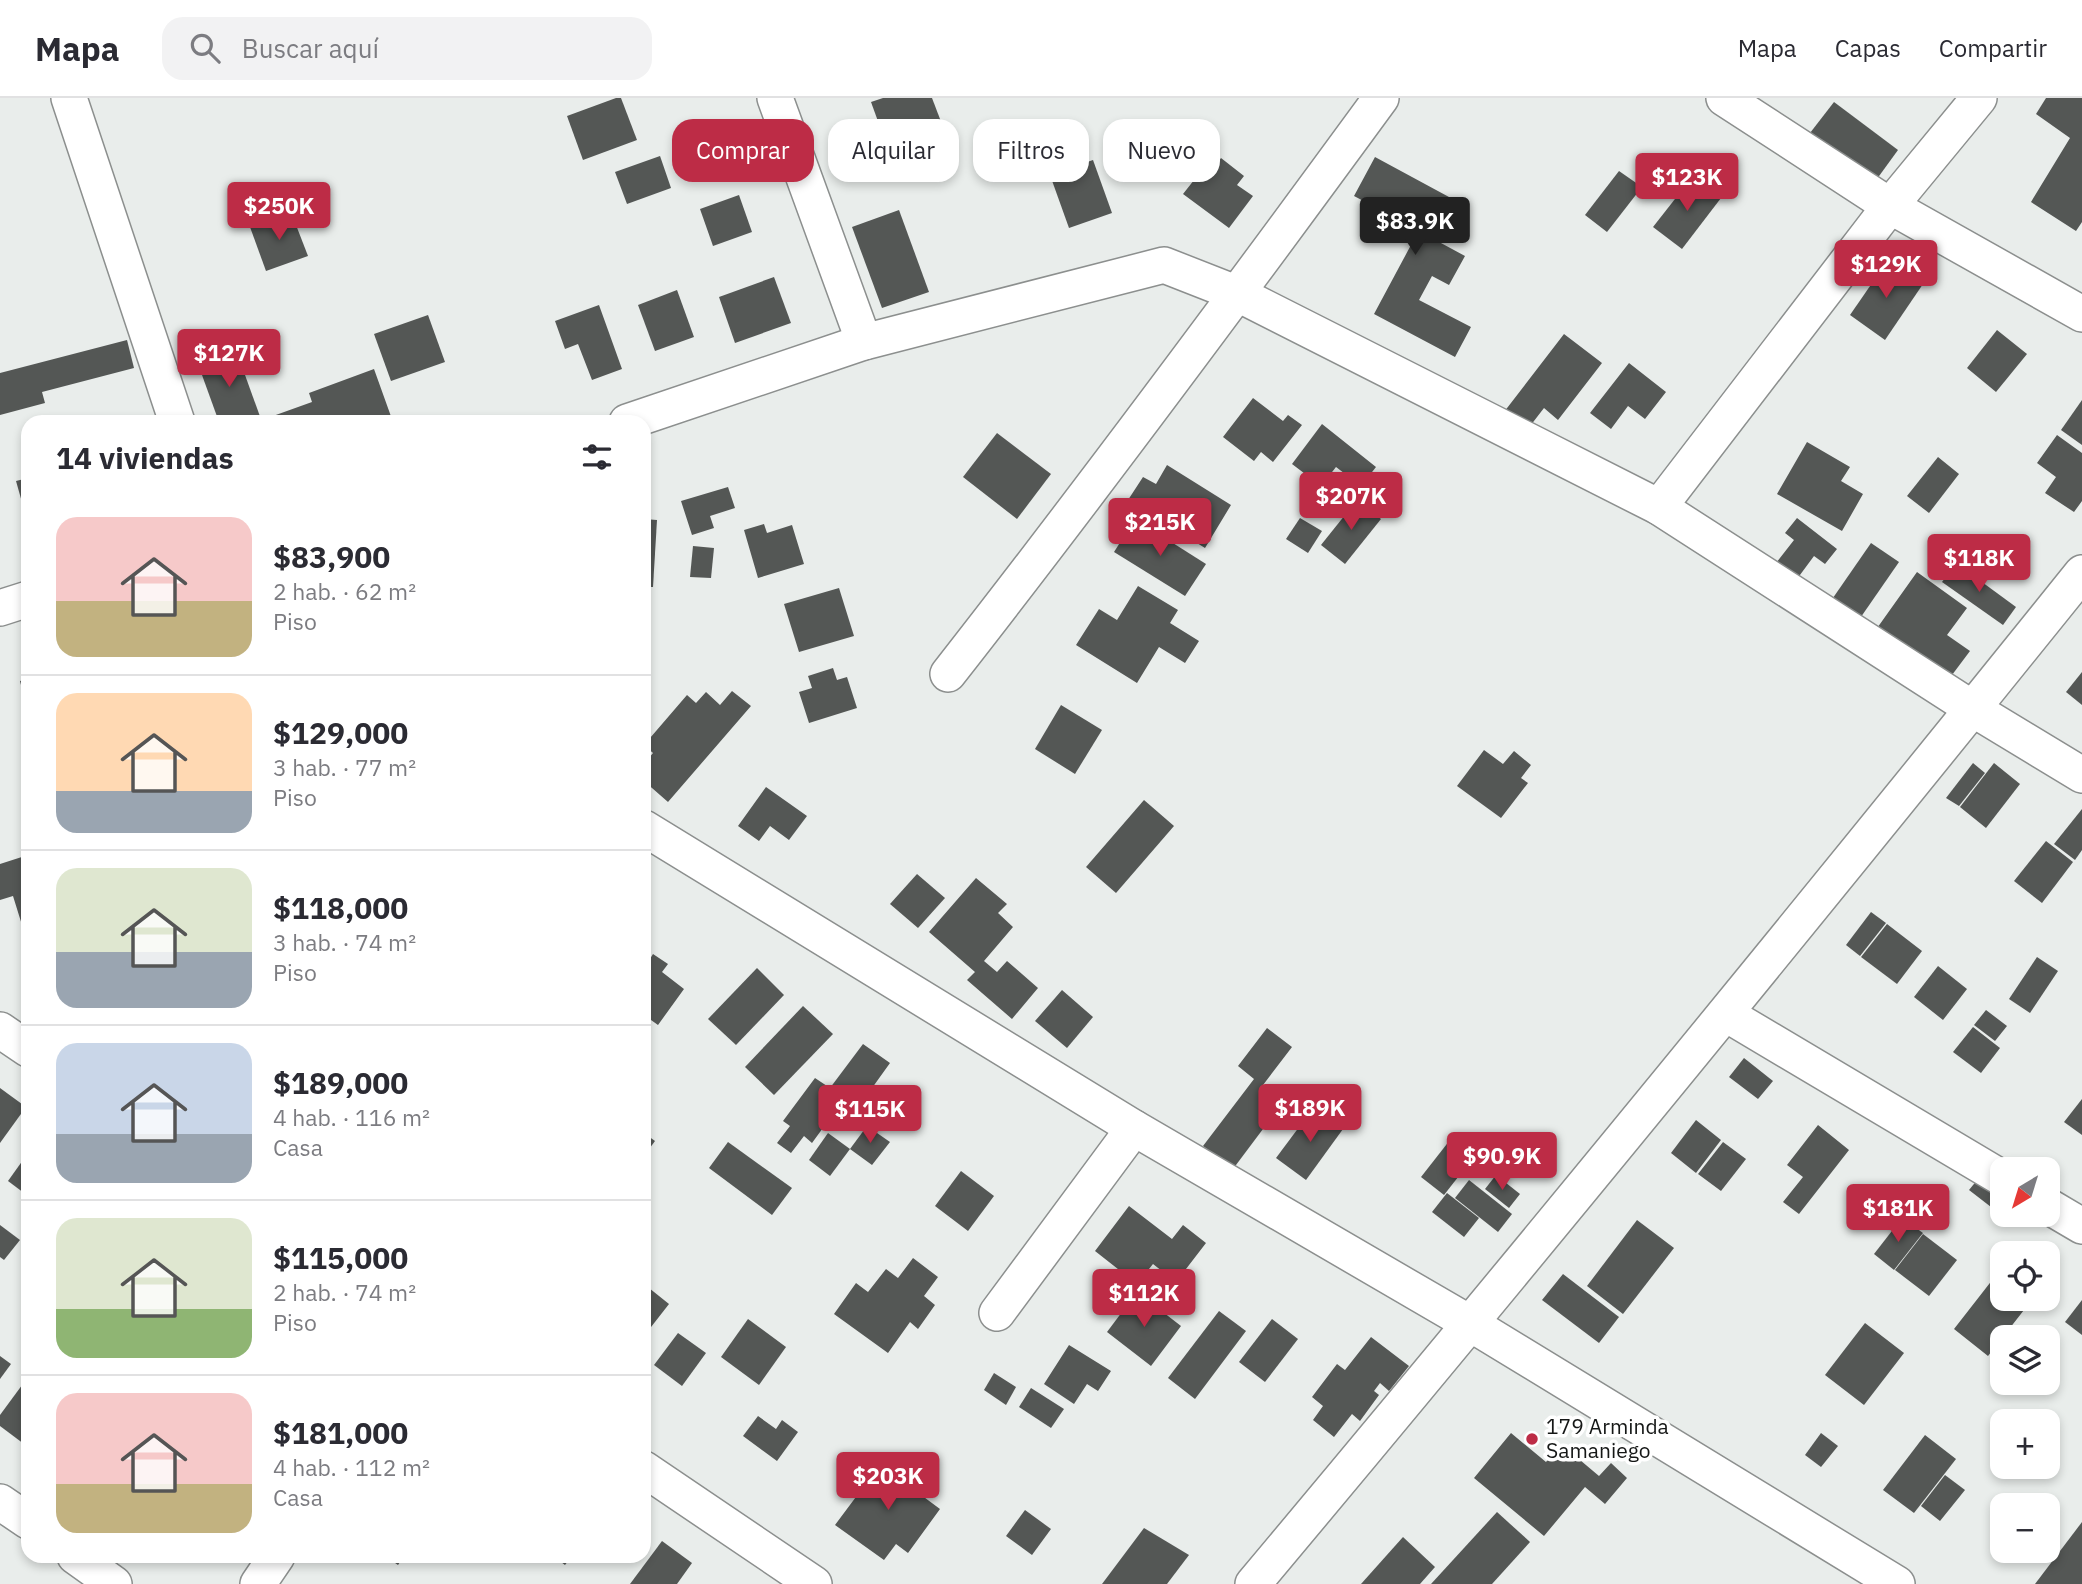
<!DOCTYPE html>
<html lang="es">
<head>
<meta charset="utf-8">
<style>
	:root { --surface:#fff; --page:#f2f2f3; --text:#2b2b33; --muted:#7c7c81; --line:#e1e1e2; --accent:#bd2c46 }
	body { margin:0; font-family:"IBM Plex Sans",sans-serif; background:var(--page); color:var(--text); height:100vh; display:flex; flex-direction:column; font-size:26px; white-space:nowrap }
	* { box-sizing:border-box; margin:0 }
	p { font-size:23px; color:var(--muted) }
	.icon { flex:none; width:38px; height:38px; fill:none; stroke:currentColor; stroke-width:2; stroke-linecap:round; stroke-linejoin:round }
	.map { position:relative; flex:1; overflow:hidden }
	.panel { position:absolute; left:21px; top:317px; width:630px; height:1148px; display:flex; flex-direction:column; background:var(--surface); border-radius:21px; box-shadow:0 4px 10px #0003 }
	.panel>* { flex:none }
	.guide { position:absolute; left:672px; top:21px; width:665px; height:63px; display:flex; gap:14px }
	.needle { width:46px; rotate:218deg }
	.tools { position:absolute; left:1990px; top:1059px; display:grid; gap:14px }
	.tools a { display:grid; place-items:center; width:70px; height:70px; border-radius:14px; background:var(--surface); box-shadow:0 4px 10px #0003; font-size:35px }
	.price { position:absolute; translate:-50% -60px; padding:0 16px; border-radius:7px; background:var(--accent); color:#fff; font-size:23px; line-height:46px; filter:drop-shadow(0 2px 4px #0008) }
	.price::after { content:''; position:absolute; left:50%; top:42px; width:21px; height:16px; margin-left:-10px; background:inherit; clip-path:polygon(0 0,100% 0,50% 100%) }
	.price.active { background:#222; color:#fff }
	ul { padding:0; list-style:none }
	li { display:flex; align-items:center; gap:21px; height:175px; padding:0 35px }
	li+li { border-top:2px solid var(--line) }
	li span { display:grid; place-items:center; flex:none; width:196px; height:140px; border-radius:21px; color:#555 }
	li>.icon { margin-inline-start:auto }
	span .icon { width:84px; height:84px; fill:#fffc; stroke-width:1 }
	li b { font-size:30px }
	h2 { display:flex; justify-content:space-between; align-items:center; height:84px; padding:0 35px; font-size:30px }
	.chip { padding:0 24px; border-radius:21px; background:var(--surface); box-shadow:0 4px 10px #0003; font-size:24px; line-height:63px }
	.chip.active { background:var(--accent); color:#fff }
	header { display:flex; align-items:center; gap:42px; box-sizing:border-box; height:98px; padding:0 35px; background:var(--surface); border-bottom:2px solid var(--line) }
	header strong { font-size:33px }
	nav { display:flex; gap:38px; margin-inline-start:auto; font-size:24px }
	.search { width:490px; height:63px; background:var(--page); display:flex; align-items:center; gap:18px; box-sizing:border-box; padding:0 24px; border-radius:21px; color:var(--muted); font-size:26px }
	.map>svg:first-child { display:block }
	.building { fill:#545755 }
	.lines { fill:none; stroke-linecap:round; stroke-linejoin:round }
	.minor-casing { stroke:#8c8f8e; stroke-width:38 }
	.minor { stroke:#fff; stroke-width:35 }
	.poi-dot { fill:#bd2c46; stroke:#fff; stroke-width:2.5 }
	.labels { text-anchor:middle; stroke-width:7; stroke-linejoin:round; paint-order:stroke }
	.poi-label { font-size:21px; fill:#151716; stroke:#fff; text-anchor:start }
</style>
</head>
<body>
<header>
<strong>Mapa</strong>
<div class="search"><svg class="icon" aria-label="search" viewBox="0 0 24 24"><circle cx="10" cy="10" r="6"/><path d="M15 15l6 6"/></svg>Buscar aquí</div>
<nav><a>Mapa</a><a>Capas</a><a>Compartir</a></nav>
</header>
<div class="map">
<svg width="2082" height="1486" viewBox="0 0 2082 1486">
	<rect width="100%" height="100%" fill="#e9edeb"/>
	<g class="building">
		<path d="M 616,0 L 621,0 L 637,42 L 583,62 L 567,18 Z"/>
		<path d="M 883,0 L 932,0 L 948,42 L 892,62 L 871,4 Z"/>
		<path d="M 2046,0 L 2082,0 L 2082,124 L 2076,133 L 2031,104 L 2070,40 L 2036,16 Z"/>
		<path d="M 1834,4 L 1898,52 L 1874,85 L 1810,35 Z"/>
		<path d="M 660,58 L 671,90 L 627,106 L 615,74 Z"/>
		<path d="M 1375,59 L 1449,99 L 1428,138 L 1465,158 L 1449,187 L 1432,178 L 1419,202 L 1471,229 L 1455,259 L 1374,216 L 1419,132 L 1354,98 Z"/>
		<path d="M 1221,60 L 1244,78 L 1237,87 L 1253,98 L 1229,130 L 1183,96 L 1198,77 L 1205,83 Z"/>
		<path d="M 1093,62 L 1112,115 L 1069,130 L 1050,77 Z"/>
		<path d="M 1619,73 L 1642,89 L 1607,134 L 1585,117 Z"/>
		<path d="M 1693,78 L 1721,100 L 1682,151 L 1653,129 Z"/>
		<path d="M 739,97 L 752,134 L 713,148 L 700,111 Z"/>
		<path d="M 899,112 L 929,194 L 882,210 L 852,129 Z"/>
		<path d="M 291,114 L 308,158 L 266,173 L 250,129 Z"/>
		<path d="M 1888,162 L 1923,186 L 1885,242 L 1850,217 Z"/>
		<path d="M 774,179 L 791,225 L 735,245 L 719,199 Z"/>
		<path d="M 677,192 L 694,239 L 655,253 L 638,207 Z"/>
		<path d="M 599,207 L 622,271 L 592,282 L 578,246 L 565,251 L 555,223 Z"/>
		<path d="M 428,217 L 445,264 L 391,283 L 374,236 Z"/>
		<path d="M 1997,232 L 2027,256 L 1996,294 L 1967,270 Z"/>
		<path d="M 1564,236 L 1602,265 L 1558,322 L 1544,310 L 1527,332 L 1504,314 Z"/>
		<path d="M 127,242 L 134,270 L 42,294 L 45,305 L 0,317 L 0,275 Z"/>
		<path d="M 236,252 L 262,324 L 219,324 L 198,266 Z"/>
		<path d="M 1629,265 L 1666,294 L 1645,321 L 1628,308 L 1611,331 L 1590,315 Z"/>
		<path d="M 374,271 L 393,324 L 276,324 L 273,318 L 312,304 L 309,295 Z"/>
		<path d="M 1253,300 L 1283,323 L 1288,317 L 1302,327 L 1273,364 L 1261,354 L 1254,363 L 1223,339 Z"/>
		<path d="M 2082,302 L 2082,347 L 2061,332 Z"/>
		<path d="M 1322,326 L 1376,369 L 1361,388 L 1336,369 L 1321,388 L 1292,366 Z"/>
		<path d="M 997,335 L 1051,376 L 1017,421 L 963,379 Z"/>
		<path d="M 2057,337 L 2082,355 L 2082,403 L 2074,414 L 2045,395 L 2056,379 L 2037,365 Z"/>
		<path d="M 1807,344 L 1850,369 L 1841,383 L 1863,396 L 1842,433 L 1777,396 Z"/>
		<path d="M 1938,359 L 1959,376 L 1929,415 L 1907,398 Z"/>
		<path d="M 1167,367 L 1231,407 L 1205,450 L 1128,402 L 1143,379 L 1156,386 Z"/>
		<path d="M 28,380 L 28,414 L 25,415 L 16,383 Z"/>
		<path d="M 728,389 L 735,410 L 710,418 L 714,430 L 692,437 L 681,403 Z"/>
		<path d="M 1357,402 L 1381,421 L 1345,466 L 1321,447 Z"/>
		<path d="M 1300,420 L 1322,433 L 1308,455 L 1286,441 Z"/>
		<path d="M 1797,420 L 1837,451 L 1825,466 L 1814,458 L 1797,481 L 1776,465 L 1794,442 L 1785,435 Z"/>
		<path d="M 644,421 L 657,422 L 653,489 L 644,489 Z"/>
		<path d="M 1135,421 L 1206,466 L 1185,498 L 1114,454 Z"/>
		<path d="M 764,426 L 767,435 L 792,427 L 804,466 L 758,480 L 744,432 Z"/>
		<path d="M 1871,445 L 1899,464 L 1854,529 L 1826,510 Z"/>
		<path d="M 693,448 L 714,450 L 711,480 L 690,479 Z"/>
		<path d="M 1956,465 L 2016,509 L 2003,527 L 1942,484 Z"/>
		<path d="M 1917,474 L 1967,510 L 1947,537 L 1970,553 L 1946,585 L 1875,533 Z"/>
		<path d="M 1138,488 L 1178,512 L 1170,525 L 1199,543 L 1185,565 L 1159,549 L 1137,585 L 1076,547 L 1099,511 L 1117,522 Z"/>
		<path d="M 839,490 L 854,538 L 799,554 L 784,506 Z"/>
		<path d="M 833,570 L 837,582 L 847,579 L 857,610 L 809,625 L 799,594 L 812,590 L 808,578 Z"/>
		<path d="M 2082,574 L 2082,607 L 2066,594 Z"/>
		<path d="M 28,581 L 28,610 L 27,610 L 20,583 Z"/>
		<path d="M 732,593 L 751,608 L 668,704 L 644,683 L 644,666 L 653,655 L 644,647 L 687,597 L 696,605 L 706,594 L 720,607 Z"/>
		<path d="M 1061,607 L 1102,632 L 1075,676 L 1035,651 Z"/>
		<path d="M 1484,652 L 1503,666 L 1514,653 L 1531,667 L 1521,680 L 1528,685 L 1501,720 L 1457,688 Z"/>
		<path d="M 1973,665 L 1985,675 L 1959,708 L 1946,700 Z"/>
		<path d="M 1994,665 L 2020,686 L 1986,730 L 1960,709 Z"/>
		<path d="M 766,689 L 807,718 L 789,742 L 770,728 L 759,743 L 738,728 Z"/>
		<path d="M 1144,702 L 1174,728 L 1116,795 L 1086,769 Z"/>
		<path d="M 2082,711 L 2082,752 L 2075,762 L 2054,746 Z"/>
		<path d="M 2046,743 L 2073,764 L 2042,805 L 2014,783 Z"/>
		<path d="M 28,757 L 28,825 L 22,827 L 13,798 L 0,802 L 0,766 Z"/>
		<path d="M 917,776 L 945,800 L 918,830 L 890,806 Z"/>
		<path d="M 976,780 L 1007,806 L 998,815 L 1013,829 L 984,863 L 997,874 L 1007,863 L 1038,890 L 1012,921 L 967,882 L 975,874 L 929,834 Z"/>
		<path d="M 1871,814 L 1886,825 L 1860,858 L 1846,847 Z"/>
		<path d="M 1887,826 L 1922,853 L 1897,886 L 1861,859 Z"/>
		<path d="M 653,856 L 668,866 L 662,874 L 684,891 L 658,927 L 644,917 L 644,861 L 648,864 Z"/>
		<path d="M 2037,859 L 2058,873 L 2030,915 L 2009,901 Z"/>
		<path d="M 1938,868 L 1967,891 L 1943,922 L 1914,899 Z"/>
		<path d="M 757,870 L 784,897 L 736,947 L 708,921 Z"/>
		<path d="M 1062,892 L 1093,919 L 1067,950 L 1035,923 Z"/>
		<path d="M 803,908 L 833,936 L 774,997 L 745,969 Z"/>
		<path d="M 1986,912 L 2007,928 L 1995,943 L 1974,927 Z"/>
		<path d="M 1973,929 L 2000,950 L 1981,975 L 1953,954 Z"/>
		<path d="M 1267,930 L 1292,949 L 1263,987 L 1284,1003 L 1233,1071 L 1203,1048 L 1254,981 L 1238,968 Z"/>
		<path d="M 863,946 L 890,965 L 857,1011 L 844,1001 L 812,1045 L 804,1038 L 791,1055 L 777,1045 L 790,1028 L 783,1023 L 815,980 L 830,990 Z"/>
		<path d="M 1744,960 L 1773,983 L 1758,1001 L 1729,979 Z"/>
		<path d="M 0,990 L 26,1009 L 0,1045 Z"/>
		<path d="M 2082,1001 L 2082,1037 L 2064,1024 Z"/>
		<path d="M 1314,1009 L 1343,1031 L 1306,1082 L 1276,1060 Z"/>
		<path d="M 1696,1022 L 1721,1042 L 1696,1075 L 1671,1055 Z"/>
		<path d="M 1818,1027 L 1849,1052 L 1799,1116 L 1783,1104 L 1803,1079 L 1787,1067 Z"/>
		<path d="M 867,1028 L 890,1044 L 872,1067 L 850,1051 Z"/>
		<path d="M 644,1035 L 655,1043 L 644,1058 Z"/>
		<path d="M 828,1035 L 850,1051 L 830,1078 L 809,1062 Z"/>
		<path d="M 1506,1038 L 1518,1048 L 1496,1076 L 1484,1067 Z"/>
		<path d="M 1450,1042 L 1473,1060 L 1444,1097 L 1421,1079 Z"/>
		<path d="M 728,1044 L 792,1090 L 772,1117 L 709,1070 Z"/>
		<path d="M 1723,1044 L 1746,1061 L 1721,1093 L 1698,1076 Z"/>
		<path d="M 28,1055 L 28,1098 L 8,1083 Z"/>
		<path d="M 961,1073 L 994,1098 L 968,1133 L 935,1108 Z"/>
		<path d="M 1496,1077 L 1520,1096 L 1509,1110 L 1485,1091 Z"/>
		<path d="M 1978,1081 L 2000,1098 L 1991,1109 L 1969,1092 Z"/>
		<path d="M 1469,1082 L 1512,1116 L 1498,1134 L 1455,1100 Z"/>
		<path d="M 1447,1095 L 1479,1120 L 1464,1139 L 1432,1114 Z"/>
		<path d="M 1129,1108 L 1172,1141 L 1183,1127 L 1206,1145 L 1176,1184 L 1153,1166 L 1137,1186 L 1095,1153 Z"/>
		<path d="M 1902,1120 L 1923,1135 L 1894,1172 L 1874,1156 Z"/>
		<path d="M 1637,1122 L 1674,1150 L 1623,1216 L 1587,1188 Z"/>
		<path d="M 0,1127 L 20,1142 L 4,1162 L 0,1159 Z"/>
		<path d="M 1923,1136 L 1957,1162 L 1929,1198 L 1895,1172 Z"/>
		<path d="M 913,1160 L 938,1179 L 924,1198 L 935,1207 L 918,1231 L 910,1224 L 888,1255 L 834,1216 L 856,1185 L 868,1194 L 886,1171 L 898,1180 Z"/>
		<path d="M 2000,1172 L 2002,1174 L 2002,1200 L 2033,1200 L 2024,1211 L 2011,1202 L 2024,1212 L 1988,1258 L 1954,1231 Z"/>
		<path d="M 1563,1176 L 1619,1219 L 1599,1245 L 1542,1202 Z"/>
		<path d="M 644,1186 L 669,1206 L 644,1238 Z"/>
		<path d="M 1137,1194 L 1181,1228 L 1151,1268 L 1107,1234 Z"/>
		<path d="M 2082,1202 L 2082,1237 L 2065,1224 Z"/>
		<path d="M 1219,1213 L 1246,1233 L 1195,1301 L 1168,1280 Z"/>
		<path d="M 748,1221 L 786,1249 L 759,1287 L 721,1259 Z"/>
		<path d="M 1272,1221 L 1298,1241 L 1265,1284 L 1239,1264 Z"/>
		<path d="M 1865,1225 L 1904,1255 L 1864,1307 L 1825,1277 Z"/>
		<path d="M 678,1235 L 706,1255 L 682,1288 L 654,1267 Z"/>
		<path d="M 1371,1239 L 1409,1268 L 1389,1293 L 1380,1285 L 1374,1293 L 1379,1297 L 1360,1323 L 1352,1316 L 1334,1339 L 1313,1322 L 1323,1308 L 1312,1299 L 1337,1266 L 1345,1272 Z"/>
		<path d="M 1069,1247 L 1111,1273 L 1098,1293 L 1087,1286 L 1074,1306 L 1044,1286 Z"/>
		<path d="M 0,1258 L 11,1266 L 0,1281 Z"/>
		<path d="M 994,1275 L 1016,1289 L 1006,1307 L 984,1292 Z"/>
		<path d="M 28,1279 L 28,1349 L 0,1328 L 0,1317 Z"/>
		<path d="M 1031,1290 L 1064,1311 L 1051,1330 L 1019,1309 Z"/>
		<path d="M 758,1318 L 776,1331 L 782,1322 L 798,1334 L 777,1363 L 743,1338 Z"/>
		<path d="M 1511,1335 L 1546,1364 L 1561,1346 L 1599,1378 L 1611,1365 L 1627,1380 L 1605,1406 L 1585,1389 L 1544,1438 L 1474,1380 Z"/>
		<path d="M 1821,1335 L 1838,1348 L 1821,1369 L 1805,1357 Z"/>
		<path d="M 1925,1337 L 1956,1361 L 1914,1415 L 1883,1392 Z"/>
		<path d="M 885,1360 L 914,1382 L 909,1388 L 940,1411 L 908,1455 L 896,1446 L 884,1462 L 835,1427 Z"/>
		<path d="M 1945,1377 L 1965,1392 L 1940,1423 L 1921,1408 Z"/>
		<path d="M 1025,1412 L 1051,1431 L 1032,1457 L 1006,1438 Z"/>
		<path d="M 1497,1414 L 1530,1444 L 1492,1486 L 1431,1486 Z"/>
		<path d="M 2082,1424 L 2082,1486 L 2035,1486 Z"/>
		<path d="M 1144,1430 L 1189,1457 L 1167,1486 L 1102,1486 Z"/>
		<path d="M 1403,1439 L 1435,1469 L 1420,1486 L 1361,1486 Z"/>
		<path d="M 662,1443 L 692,1465 L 677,1486 L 630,1486 Z"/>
		<path d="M 385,1458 L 404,1458 L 398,1467 Z"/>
		<path d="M 553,1458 L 572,1458 L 565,1467 Z"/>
	</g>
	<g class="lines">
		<defs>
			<g id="minor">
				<path d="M 69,0 L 177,324"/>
				<path d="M 775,0 L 864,244"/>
				<path d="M 1724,0 L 1890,108 L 2082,216"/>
				<path d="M 627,324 L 864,244 L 1164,167 L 1238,196 L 1659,409 L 1973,611 L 2082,677"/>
				<path d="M 1659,409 L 1890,108 L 1979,0"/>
				<path d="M 0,510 L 28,501"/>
				<path d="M 948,576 C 1096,387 1239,194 1381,0"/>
				<path d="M 644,730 L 1134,1030 L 1471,1226 L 1897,1486"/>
				<path d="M 1726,916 L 2002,1080"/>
				<path d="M 0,932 L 28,951"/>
				<path d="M 2048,1108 L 2082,1128"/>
				<path d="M 997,1215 L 1134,1030"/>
				<path d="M 644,1371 L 814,1486"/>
				<path d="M 0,1404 L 28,1423"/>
				<path d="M 75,1458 L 114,1486"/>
				<path d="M 258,1486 L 277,1458"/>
				<path d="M 1253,1486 C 1533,1152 1809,814 2082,475"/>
			</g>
		</defs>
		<use href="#minor" class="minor-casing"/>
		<use href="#minor" class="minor"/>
	</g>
	<circle class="poi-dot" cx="1532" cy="1341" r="7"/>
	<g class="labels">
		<g class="poi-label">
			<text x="1546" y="1336">179 Arminda<tspan x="1546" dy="24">Samaniego</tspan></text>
		</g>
	</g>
</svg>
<div class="tools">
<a><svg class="needle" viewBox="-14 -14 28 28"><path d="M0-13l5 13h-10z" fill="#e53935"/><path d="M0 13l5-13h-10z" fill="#7c7c81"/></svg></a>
<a><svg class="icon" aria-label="locate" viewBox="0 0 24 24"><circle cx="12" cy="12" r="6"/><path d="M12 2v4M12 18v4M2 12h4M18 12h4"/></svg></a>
<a><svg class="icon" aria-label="layers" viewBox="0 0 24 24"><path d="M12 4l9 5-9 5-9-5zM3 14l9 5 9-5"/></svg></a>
<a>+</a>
<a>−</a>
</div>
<b class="price" style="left:1687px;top:115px">$123K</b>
<b class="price" style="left:279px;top:144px">$250K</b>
<b class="price active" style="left:1415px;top:159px">$83.9K</b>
<b class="price" style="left:1886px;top:202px">$129K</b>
<b class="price" style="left:229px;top:291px">$127K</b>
<b class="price" style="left:1351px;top:434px">$207K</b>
<b class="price" style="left:1160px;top:460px">$215K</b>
<b class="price" style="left:1979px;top:496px">$118K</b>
<b class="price" style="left:1310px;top:1046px">$189K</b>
<b class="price" style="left:870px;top:1047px">$115K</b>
<b class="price" style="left:1502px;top:1094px">$90.9K</b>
<b class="price" style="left:1898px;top:1146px">$181K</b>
<b class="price" style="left:1144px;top:1231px">$112K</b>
<b class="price" style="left:888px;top:1414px">$203K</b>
<div class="guide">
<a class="chip active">Comprar</a>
<a class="chip">Alquilar</a>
<a class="chip">Filtros</a>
<a class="chip">Nuevo</a>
</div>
<section class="panel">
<h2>14 viviendas<svg class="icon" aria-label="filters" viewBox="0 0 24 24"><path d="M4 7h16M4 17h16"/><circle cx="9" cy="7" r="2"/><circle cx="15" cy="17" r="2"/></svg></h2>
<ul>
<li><span style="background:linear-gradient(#f6c9c9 60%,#c2b280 0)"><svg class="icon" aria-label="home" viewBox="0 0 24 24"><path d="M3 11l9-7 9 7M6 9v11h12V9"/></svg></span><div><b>$83,900</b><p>2 hab. · 62 m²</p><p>Piso</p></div></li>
<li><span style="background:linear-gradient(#ffd9b3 70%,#9aa5b1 0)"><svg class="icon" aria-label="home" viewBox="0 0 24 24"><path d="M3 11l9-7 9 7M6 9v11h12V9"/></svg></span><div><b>$129,000</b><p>3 hab. · 77 m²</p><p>Piso</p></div></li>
<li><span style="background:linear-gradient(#dfe7d0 60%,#9aa5b1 0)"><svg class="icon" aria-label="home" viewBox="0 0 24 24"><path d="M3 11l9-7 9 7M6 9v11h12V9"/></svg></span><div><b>$118,000</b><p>3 hab. · 74 m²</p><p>Piso</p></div></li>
<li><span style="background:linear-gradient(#c9d6e8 65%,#9aa5b1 0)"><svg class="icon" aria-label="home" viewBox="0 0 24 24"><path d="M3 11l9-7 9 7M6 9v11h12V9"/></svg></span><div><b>$189,000</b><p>4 hab. · 116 m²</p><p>Casa</p></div></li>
<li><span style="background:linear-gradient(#dfe7d0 65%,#8fb573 0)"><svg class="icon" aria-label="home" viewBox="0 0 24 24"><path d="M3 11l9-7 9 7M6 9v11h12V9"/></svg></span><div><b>$115,000</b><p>2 hab. · 74 m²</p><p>Piso</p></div></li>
<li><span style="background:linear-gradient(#f6c9c9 65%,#c2b280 0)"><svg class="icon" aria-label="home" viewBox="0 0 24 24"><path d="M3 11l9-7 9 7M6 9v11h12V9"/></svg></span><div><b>$181,000</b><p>4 hab. · 112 m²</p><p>Casa</p></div></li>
</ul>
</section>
</div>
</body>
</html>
